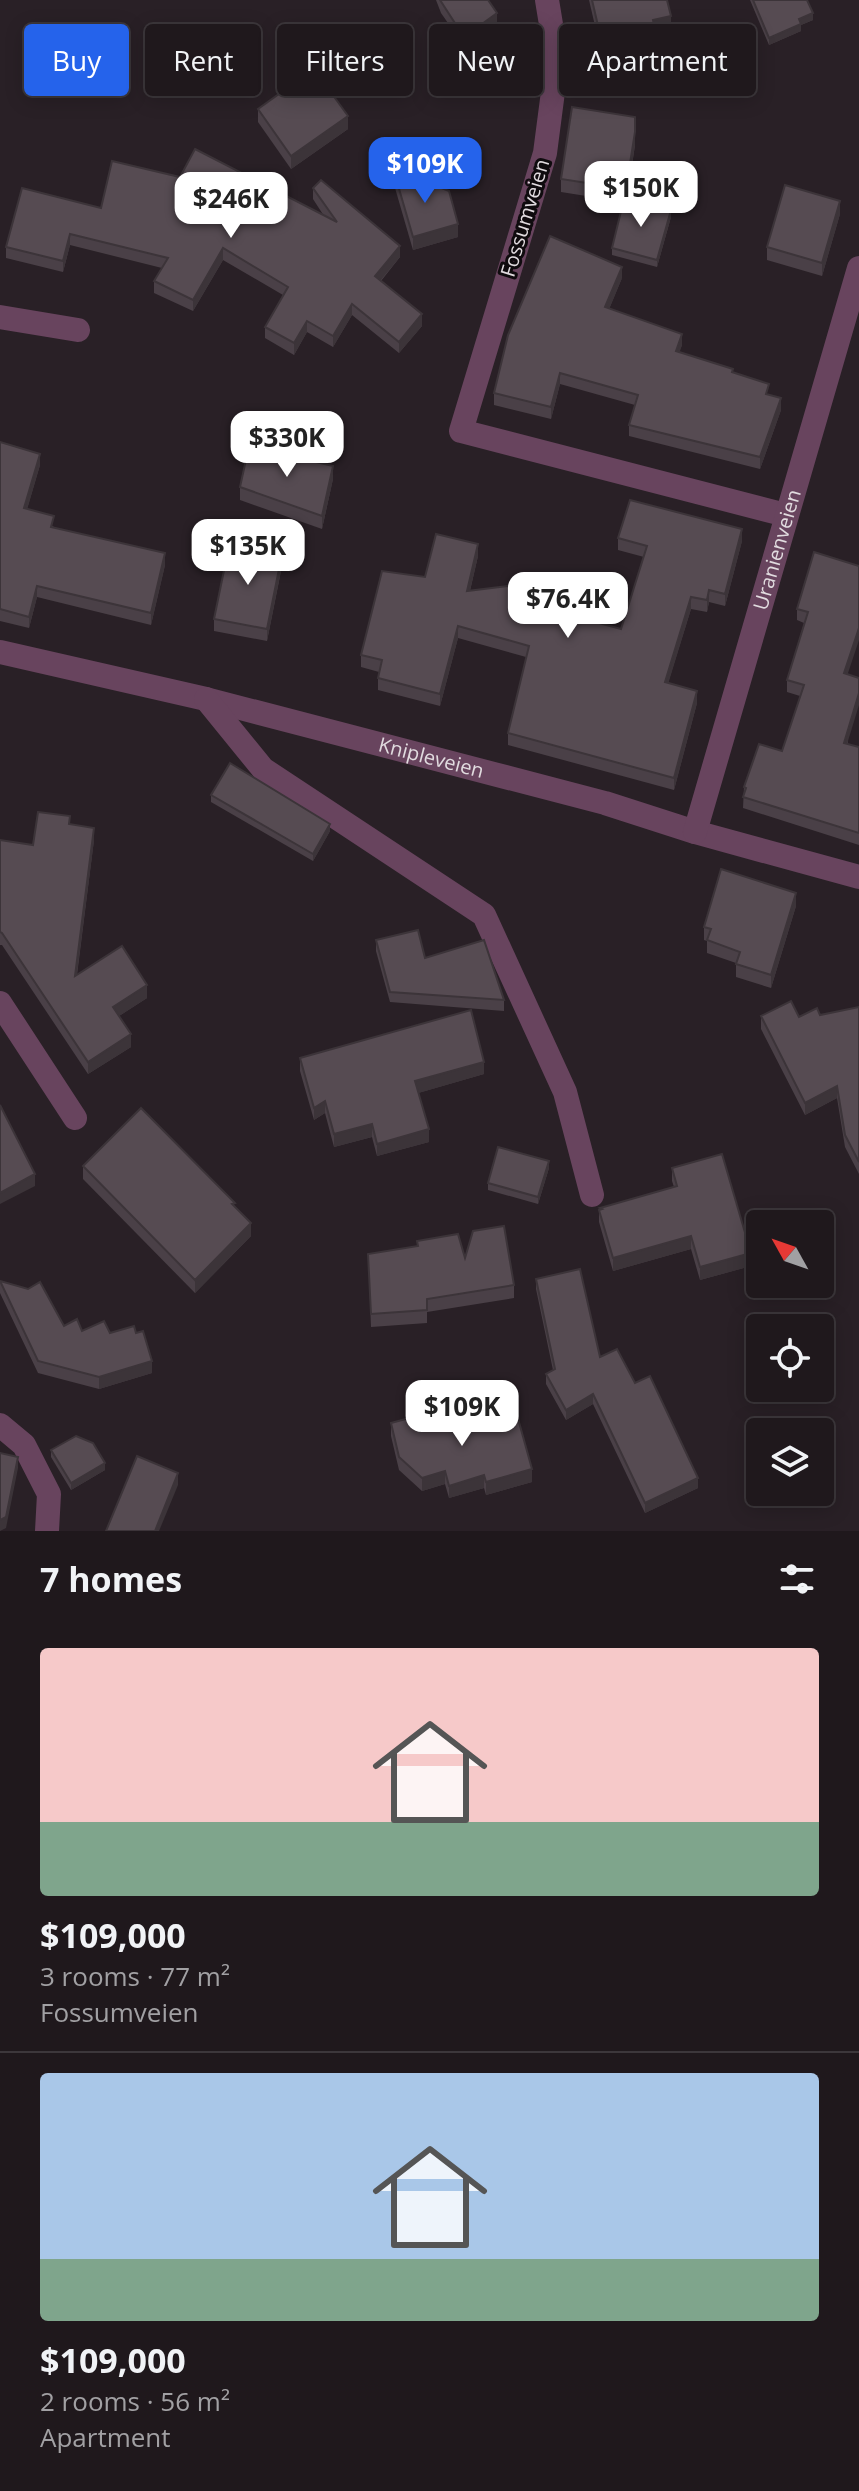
<!DOCTYPE html>
<html lang="en">
<head>
<meta charset="utf-8">
<style>
	:root { --surface:#1f181c; --page:#2c2529; --text:#f1f3f6; --muted:#a1a0a3; --line:#3c373b; --accent:#2563eb }
	body { margin:0; font-family:"Open Sans",sans-serif; background:var(--page); color:var(--text); height:100vh; display:flex; flex-direction:column; font-size:30px; white-space:nowrap }
	* { box-sizing:border-box; margin:0 }
	p { font-size:26px; color:var(--muted) }
	.icon { flex:none; width:44px; height:44px; fill:none; stroke:currentColor; stroke-width:2; stroke-linecap:round; stroke-linejoin:round }
	.map { position:relative; height:1531px; overflow:hidden }
	.drawer { display:flex; flex-direction:column; background:var(--surface); flex:1 }
	.drawer>* { flex:none }
	.hud { position:absolute; left:24px; top:24px; width:812px; height:72px; display:flex; gap:16px }
	.needle { width:52px; rotate:310deg }
	.tools { position:absolute; left:746px; top:1210px; display:grid; gap:16px }
	.tools a { display:grid; place-items:center; width:88px; height:88px; border-radius:8px; background:var(--surface); box-shadow:0 4px 20px #0003,0 0 0 2px var(--line); font-size:40px }
	.price { position:absolute; translate:-50% -68px; padding:0 18px; border-radius:16px; background:#fff; color:#222; font-size:26px; line-height:52px; filter:drop-shadow(0 2px 4px #0008) }
	.price::after { content:''; position:absolute; left:50%; top:48px; width:24px; height:18px; margin-left:-12px; background:inherit; clip-path:polygon(0 0,100% 0,50% 100%) }
	.price.selected { background:var(--accent); color:#fff }
	ul { padding:0; list-style:none }
	li { display:grid; align-content:center; gap:16px; height:424px; padding:0 40px }
	li+li { border-top:2px solid var(--line) }
	li span { display:grid; place-items:center; height:248px; border-radius:8px; color:#555 }
	li>.icon { margin-inline-start:auto }
	span .icon { width:144px; height:144px; fill:#fffc; stroke-width:1 }
	li b { font-size:34px }
	h2 { display:flex; justify-content:space-between; align-items:center; height:96px; padding:0 40px; font-size:34px }
	.pill { padding:0 28px; border-radius:8px; background:var(--surface); box-shadow:0 4px 20px #0003,0 0 0 2px var(--line); font-size:28px; line-height:72px }
	.pill.selected { background:var(--accent); color:#fff }
	.map>svg:first-child { display:block }
	.lines { fill:none; stroke-linecap:round; stroke-linejoin:round }
	.minor { stroke:#68445e; stroke-width:24 }
	.wall { fill:#4a4047 }
	.shaded-wall { fill:#3c3439 }
	.building { fill:#564b52; stroke:#3c3439; stroke-width:2 }
	.labels { text-anchor:middle; stroke-width:6; stroke-linejoin:round; paint-order:stroke }
	.street-label { font-size:20px; fill:#e1dbdf; stroke:#0f0b0e }
</style>
</head>
<body>
<div class="map">
<svg width="859" height="1531" viewBox="0 0 859 1531">
	<rect width="100%" height="100%" fill="#292026"/>
	<g class="lines">
		<g class="minor">
			<path d="M 547,0 L 557,61 L 545,153 L 461,431 L 786,515"/>
			<path d="M 0,317 L 78,330"/>
			<path id="s1" d="M 0,652 L 206,699 L 605,803 L 695,832 L 859,877"/>
			<path d="M 206,699 L 263,769 L 484,915 L 565,1092 L 592,1195"/>
			<path id="s2" d="M 695,832 L 859,268"/>
			<path d="M 0,1003 L 75,1118"/>
			<path d="M 0,1425 L 24,1445 L 49,1494 L 47,1531"/>
		</g>
	</g>
	<g class="wall">
		<path d="M 436,0 L 488,0 L 497,23 L 464,46 L 441,13 Z"/>
		<path d="M 589,0 L 667,0 L 671,29 L 656,32 L 659,61 L 606,73 Z"/>
		<path d="M 750,0 L 807,0 L 813,20 L 801,25 L 801,31 L 769,45 Z"/>
		<path d="M 258,109 L 348,129 L 291,169 L 258,122 Z"/>
		<path d="M 635,145 L 627,200 L 671,217 L 657,267 L 612,255 L 612,248 L 624,202 L 561,192 L 561,179 Z"/>
		<path d="M 393,168 L 458,237 L 413,250 L 393,181 Z"/>
		<path d="M 313,188 L 400,257 L 381,281 L 422,326 L 399,353 L 352,315 L 333,347 L 307,332 L 294,355 L 265,338 L 265,327 L 283,295 L 223,260 L 193,311 L 154,293 L 154,281 L 162,268 L 70,245 L 63,272 L 6,258 L 6,247 L 101,208 L 324,216 L 313,199 Z"/>
		<path d="M 840,214 L 822,276 L 767,260 L 767,247 Z"/>
		<path d="M 622,278 L 609,309 L 682,345 L 679,352 L 733,372 L 769,395 L 781,410 L 760,469 L 629,436 L 629,425 L 635,405 L 560,384 L 551,419 L 494,405 L 494,393 Z"/>
		<path d="M 0,442 L 40,465 L 27,509 L 54,527 L 165,565 L 151,625 L 37,597 L 29,628 L 0,621 Z"/>
		<path d="M 333,479 L 322,529 L 240,500 L 240,487 Z"/>
		<path d="M 618,538 L 742,541 L 725,606 L 709,602 L 707,612 L 691,609 L 668,683 L 697,703 L 674,790 L 508,745 L 508,733 L 526,657 L 458,638 L 440,706 L 378,690 L 378,678 L 379,672 L 361,667 L 361,655 L 425,577 L 478,556 L 470,591 L 562,613 L 621,629 L 644,557 L 618,550 Z"/>
		<path d="M 814,552 L 848,674 L 848,744 L 859,747 L 859,845 L 743,808 L 744,787 L 782,751 L 800,696 L 787,692 L 787,680 L 804,623 L 797,620 L 797,609 Z"/>
		<path d="M 282,566 L 267,641 L 214,631 L 214,619 Z"/>
		<path d="M 211,795 L 330,831 L 313,861 L 211,802 Z"/>
		<path d="M 70,825 L 94,840 L 77,975 L 147,998 L 119,1016 L 131,1047 L 88,1074 L 2,945 L 0,945 L 0,840 L 33,845 Z"/>
		<path d="M 796,906 L 771,988 L 736,977 L 736,963 L 707,953 L 707,941 L 704,940 L 704,927 Z"/>
		<path d="M 376,940 L 425,958 L 504,1000 L 504,1011 L 390,1002 L 376,951 Z"/>
		<path d="M 859,1007 L 859,1174 L 845,1147 L 837,1098 L 805,1115 L 761,1029 L 761,1016 L 799,1017 L 820,1015 Z"/>
		<path d="M 300,1058 L 484,1074 L 418,1093 L 429,1142 L 377,1156 L 372,1137 L 334,1147 L 325,1113 L 314,1120 L 300,1071 Z"/>
		<path d="M 83,1166 L 235,1207 L 251,1236 L 195,1293 L 83,1179 Z"/>
		<path d="M 549,1168 L 538,1204 L 488,1190 L 488,1183 Z"/>
		<path d="M 672,1168 L 751,1266 L 700,1280 L 691,1249 L 613,1271 L 599,1222 L 599,1210 L 674,1187 L 672,1181 Z"/>
		<path d="M 368,1254 L 465,1258 L 514,1285 L 514,1298 L 427,1312 L 427,1323 L 371,1327 Z"/>
		<path d="M 536,1279 L 600,1357 L 635,1383 L 698,1488 L 645,1513 L 593,1404 L 566,1420 L 546,1384 L 546,1374 L 553,1370 L 536,1289 Z"/>
		<path d="M 0,1281 L 64,1326 L 82,1331 L 110,1333 L 152,1373 L 99,1389 L 38,1373 L 0,1293 Z"/>
		<path d="M 391,1423 L 444,1429 L 477,1426 L 532,1482 L 486,1495 L 484,1488 L 449,1498 L 445,1484 L 422,1491 L 399,1470 L 391,1436 Z"/>
		<path d="M 51,1450 L 105,1470 L 71,1490 L 51,1457 Z"/>
	</g>
	<g class="shaded-wall">
		<path d="M 497,13 L 497,23 L 464,46 L 464,37 Z"/>
		<path d="M 813,13 L 813,20 L 801,25 L 801,31 L 769,45 L 769,38 L 799,19 Z"/>
		<path d="M 671,16 L 671,29 L 653,33 L 653,20 Z"/>
		<path d="M 659,48 L 659,61 L 606,73 L 606,60 Z"/>
		<path d="M 348,116 L 348,129 L 291,169 L 291,156 Z"/>
		<path d="M 635,132 L 635,145 L 626,202 L 626,189 Z"/>
		<path d="M 840,201 L 840,214 L 822,276 L 822,263 Z"/>
		<path d="M 671,210 L 671,217 L 657,267 L 657,260 Z"/>
		<path d="M 458,224 L 458,237 L 413,250 L 413,237 Z"/>
		<path d="M 70,234 L 70,245 L 63,272 L 63,261 Z"/>
		<path d="M 400,246 L 400,257 L 375,287 L 375,276 Z"/>
		<path d="M 223,248 L 223,260 L 193,311 L 193,300 Z"/>
		<path d="M 622,267 L 622,278 L 605,319 L 605,307 Z"/>
		<path d="M 352,304 L 352,315 L 333,347 L 333,336 Z"/>
		<path d="M 422,314 L 422,326 L 399,353 L 399,342 Z"/>
		<path d="M 307,321 L 307,332 L 294,355 L 294,343 Z"/>
		<path d="M 682,334 L 682,345 L 676,363 L 676,351 Z"/>
		<path d="M 560,373 L 560,384 L 551,419 L 551,407 Z"/>
		<path d="M 781,398 L 781,410 L 760,469 L 760,457 Z"/>
		<path d="M 40,454 L 40,465 L 24,520 L 24,508 Z"/>
		<path d="M 333,466 L 333,479 L 322,529 L 322,516 Z"/>
		<path d="M 742,529 L 742,541 L 725,606 L 725,594 Z"/>
		<path d="M 478,544 L 478,556 L 467,603 L 467,591 Z"/>
		<path d="M 165,553 L 165,565 L 151,625 L 151,613 Z"/>
		<path d="M 282,554 L 282,566 L 267,641 L 267,629 Z"/>
		<path d="M 37,586 L 37,597 L 29,628 L 29,617 Z"/>
		<path d="M 709,590 L 709,602 L 707,612 L 707,600 Z"/>
		<path d="M 691,597 L 691,609 L 665,694 L 665,682 Z"/>
		<path d="M 458,626 L 458,638 L 440,706 L 440,694 Z"/>
		<path d="M 859,628 L 859,640 L 844,685 L 844,673 Z"/>
		<path d="M 697,691 L 697,703 L 674,790 L 674,778 Z"/>
		<path d="M 859,693 L 859,705 L 844,754 L 844,743 Z"/>
		<path d="M 330,824 L 330,831 L 313,861 L 313,854 Z"/>
		<path d="M 94,828 L 94,840 L 75,988 L 75,976 Z"/>
		<path d="M 796,893 L 796,906 L 771,988 L 771,975 Z"/>
		<path d="M 147,985 L 147,998 L 113,1020 L 113,1007 Z"/>
		<path d="M 131,1034 L 131,1047 L 88,1074 L 88,1062 Z"/>
		<path d="M 484,1062 L 484,1074 L 415,1094 L 415,1081 Z"/>
		<path d="M 837,1086 L 837,1098 L 805,1115 L 805,1103 Z"/>
		<path d="M 325,1101 L 325,1113 L 314,1120 L 314,1108 Z"/>
		<path d="M 372,1124 L 372,1137 L 334,1147 L 334,1134 Z"/>
		<path d="M 429,1129 L 429,1142 L 377,1156 L 377,1144 Z"/>
		<path d="M 549,1161 L 549,1168 L 538,1204 L 538,1197 Z"/>
		<path d="M 35,1174 L 35,1186 L 0,1204 L 0,1193 Z"/>
		<path d="M 251,1223 L 251,1236 L 195,1293 L 195,1280 Z"/>
		<path d="M 691,1236 L 691,1249 L 613,1271 L 613,1258 Z"/>
		<path d="M 751,1253 L 751,1266 L 700,1280 L 700,1267 Z"/>
		<path d="M 152,1361 L 152,1373 L 99,1389 L 99,1377 Z"/>
		<path d="M 593,1394 L 593,1404 L 566,1420 L 566,1410 Z"/>
		<path d="M 18,1457 L 18,1468 L 6,1528 L 0,1531 L 0,1520 Z"/>
		<path d="M 105,1463 L 105,1470 L 71,1490 L 71,1483 Z"/>
		<path d="M 532,1469 L 532,1482 L 486,1495 L 486,1482 Z"/>
		<path d="M 445,1471 L 445,1484 L 422,1491 L 422,1478 Z"/>
		<path d="M 178,1473 L 178,1485 L 159,1531 L 155,1531 Z"/>
		<path d="M 484,1475 L 484,1488 L 449,1498 L 449,1486 Z"/>
		<path d="M 698,1478 L 698,1488 L 645,1513 L 645,1503 Z"/>
	</g>
	<g class="building">
		<path d="M 440,0 L 488,0 L 497,13 L 464,37 Z"/>
		<path d="M 592,0 L 667,0 L 671,16 L 653,20 L 659,48 L 606,60 Z"/>
		<path d="M 753,0 L 807,0 L 813,13 L 799,19 L 801,24 L 769,38 Z"/>
		<path d="M 314,69 L 348,116 L 291,156 L 258,109 Z"/>
		<path d="M 572,107 L 635,117 L 635,132 L 626,189 L 561,179 Z"/>
		<path d="M 195,149 L 337,222 L 313,188 L 321,180 L 400,246 L 375,276 L 422,314 L 399,342 L 352,304 L 333,336 L 307,321 L 294,343 L 265,327 L 288,287 L 223,248 L 193,300 L 154,281 L 168,258 L 70,234 L 63,261 L 6,247 L 22,188 L 101,208 L 112,161 L 180,177 Z"/>
		<path d="M 393,168 L 449,191 L 458,224 L 413,237 Z"/>
		<path d="M 785,185 L 840,201 L 822,263 L 767,247 Z"/>
		<path d="M 624,199 L 671,210 L 657,260 L 612,248 Z"/>
		<path d="M 550,236 L 622,267 L 605,307 L 682,334 L 676,351 L 733,369 L 732,372 L 769,384 L 766,394 L 781,398 L 760,457 L 629,425 L 638,395 L 560,373 L 551,407 L 494,393 L 508,335 Z"/>
		<path d="M 0,442 L 40,454 L 24,508 L 54,516 L 51,527 L 165,553 L 151,613 L 37,586 L 29,617 L 0,609 Z"/>
		<path d="M 249,446 L 333,466 L 322,516 L 240,487 Z"/>
		<path d="M 630,500 L 742,529 L 725,594 L 709,590 L 707,600 L 691,597 L 665,682 L 697,691 L 674,778 L 508,733 L 529,646 L 458,626 L 440,694 L 378,678 L 382,660 L 361,655 L 382,571 L 425,577 L 436,534 L 478,544 L 467,591 L 557,580 L 562,613 L 621,629 L 647,546 L 618,538 Z"/>
		<path d="M 229,546 L 282,554 L 267,629 L 214,619 Z"/>
		<path d="M 814,552 L 859,566 L 859,628 L 844,673 L 859,678 L 859,693 L 844,743 L 859,747 L 859,833 L 743,797 L 746,788 L 744,787 L 759,744 L 782,751 L 804,685 L 787,680 L 808,612 L 797,609 Z"/>
		<path d="M 230,763 L 330,824 L 313,854 L 211,795 Z"/>
		<path d="M 38,812 L 70,816 L 69,824 L 94,828 L 75,976 L 122,946 L 147,985 L 113,1007 L 131,1034 L 88,1062 L 2,933 L 0,932 L 0,840 L 33,845 Z"/>
		<path d="M 721,869 L 796,893 L 771,975 L 736,964 L 740,952 L 707,940 L 711,929 L 704,927 Z"/>
		<path d="M 418,930 L 425,958 L 484,940 L 504,1000 L 390,992 L 376,940 Z"/>
		<path d="M 791,1001 L 799,1017 L 817,1008 L 820,1015 L 859,1007 L 859,1162 L 845,1135 L 837,1086 L 805,1103 L 761,1016 Z"/>
		<path d="M 471,1010 L 484,1062 L 415,1081 L 429,1129 L 377,1144 L 372,1124 L 334,1134 L 325,1101 L 314,1108 L 300,1058 Z"/>
		<path d="M 0,1105 L 35,1174 L 0,1193 Z"/>
		<path d="M 141,1108 L 235,1203 L 232,1204 L 251,1223 L 195,1280 L 83,1166 Z"/>
		<path d="M 498,1147 L 549,1161 L 538,1197 L 488,1183 Z"/>
		<path d="M 722,1154 L 751,1253 L 700,1267 L 691,1236 L 613,1258 L 599,1210 L 602,1209 L 600,1208 L 677,1186 L 672,1168 Z"/>
		<path d="M 504,1226 L 514,1285 L 427,1299 L 427,1310 L 371,1314 L 368,1254 L 418,1246 L 417,1241 L 458,1234 L 465,1258 L 473,1231 Z"/>
		<path d="M 580,1269 L 600,1357 L 617,1349 L 635,1383 L 650,1376 L 698,1478 L 645,1503 L 593,1394 L 566,1410 L 546,1374 L 555,1369 L 536,1279 Z"/>
		<path d="M 0,1281 L 28,1289 L 40,1282 L 64,1326 L 77,1319 L 82,1331 L 104,1321 L 110,1333 L 134,1326 L 136,1333 L 143,1331 L 152,1361 L 99,1377 L 38,1361 Z"/>
		<path d="M 439,1410 L 444,1429 L 476,1421 L 477,1426 L 517,1415 L 532,1469 L 486,1482 L 484,1475 L 449,1486 L 445,1471 L 422,1478 L 399,1457 L 391,1423 Z"/>
		<path d="M 76,1436 L 93,1443 L 105,1463 L 71,1483 L 51,1450 Z"/>
		<path d="M 0,1453 L 18,1457 L 6,1517 L 0,1520 Z"/>
		<path d="M 137,1456 L 178,1473 L 155,1531 L 106,1531 Z"/>
	</g>
	<g class="labels">
		<g class="street-label">
			<text transform="translate(525 218) rotate(-73)" y="7">Fossumveien</text>
			<text dy="7" stroke="none"><textPath href="#s2" startOffset="294">Uranienveien</textPath></text>
			<text dy="7" stroke="none"><textPath href="#s1" startOffset="444">Knipleveien</textPath></text>
		</g>
	</g>
</svg>
<div class="tools">
<a><svg class="needle" viewBox="-14 -14 28 28"><path d="M0-13l5 13h-10z" fill="#e53935"/><path d="M0 13l5-13h-10z" fill="#a1a0a3"/></svg></a>
<a><svg class="icon" aria-label="locate" viewBox="0 0 24 24"><circle cx="12" cy="12" r="6"/><path d="M12 2v4M12 18v4M2 12h4M18 12h4"/></svg></a>
<a><svg class="icon" aria-label="layers" viewBox="0 0 24 24"><path d="M12 4l9 5-9 5-9-5zM3 14l9 5 9-5"/></svg></a>
</div>
<b class="price selected" style="left:425px;top:205px">$109K</b>
<b class="price" style="left:641px;top:229px">$150K</b>
<b class="price" style="left:231px;top:240px">$246K</b>
<b class="price" style="left:287px;top:479px">$330K</b>
<b class="price" style="left:248px;top:587px">$135K</b>
<b class="price" style="left:568px;top:640px">$76.4K</b>
<b class="price" style="left:462px;top:1448px">$109K</b>
<div class="hud">
<a class="pill selected">Buy</a>
<a class="pill">Rent</a>
<a class="pill">Filters</a>
<a class="pill">New</a>
<a class="pill">Apartment</a>
</div>
</div>
<section class="drawer">
<h2>7 homes<svg class="icon" aria-label="filters" viewBox="0 0 24 24"><path d="M4 7h16M4 17h16"/><circle cx="9" cy="7" r="2"/><circle cx="15" cy="17" r="2"/></svg></h2>
<ul>
<li><span style="background:linear-gradient(#f6c9c9 70%,#7fa58c 0)"><svg class="icon" aria-label="home" viewBox="0 0 24 24"><path d="M3 11l9-7 9 7M6 9v11h12V9"/></svg></span><div><b>$109,000</b><p>3 rooms · 77 m²</p><p>Fossumveien</p></div></li>
<li><span style="background:linear-gradient(#a9c7e8 75%,#7fa58c 0)"><svg class="icon" aria-label="home" viewBox="0 0 24 24"><path d="M3 11l9-7 9 7M6 9v11h12V9"/></svg></span><div><b>$109,000</b><p>2 rooms · 56 m²</p><p>Apartment</p></div></li>
</ul>
</section>
</body>
</html>
